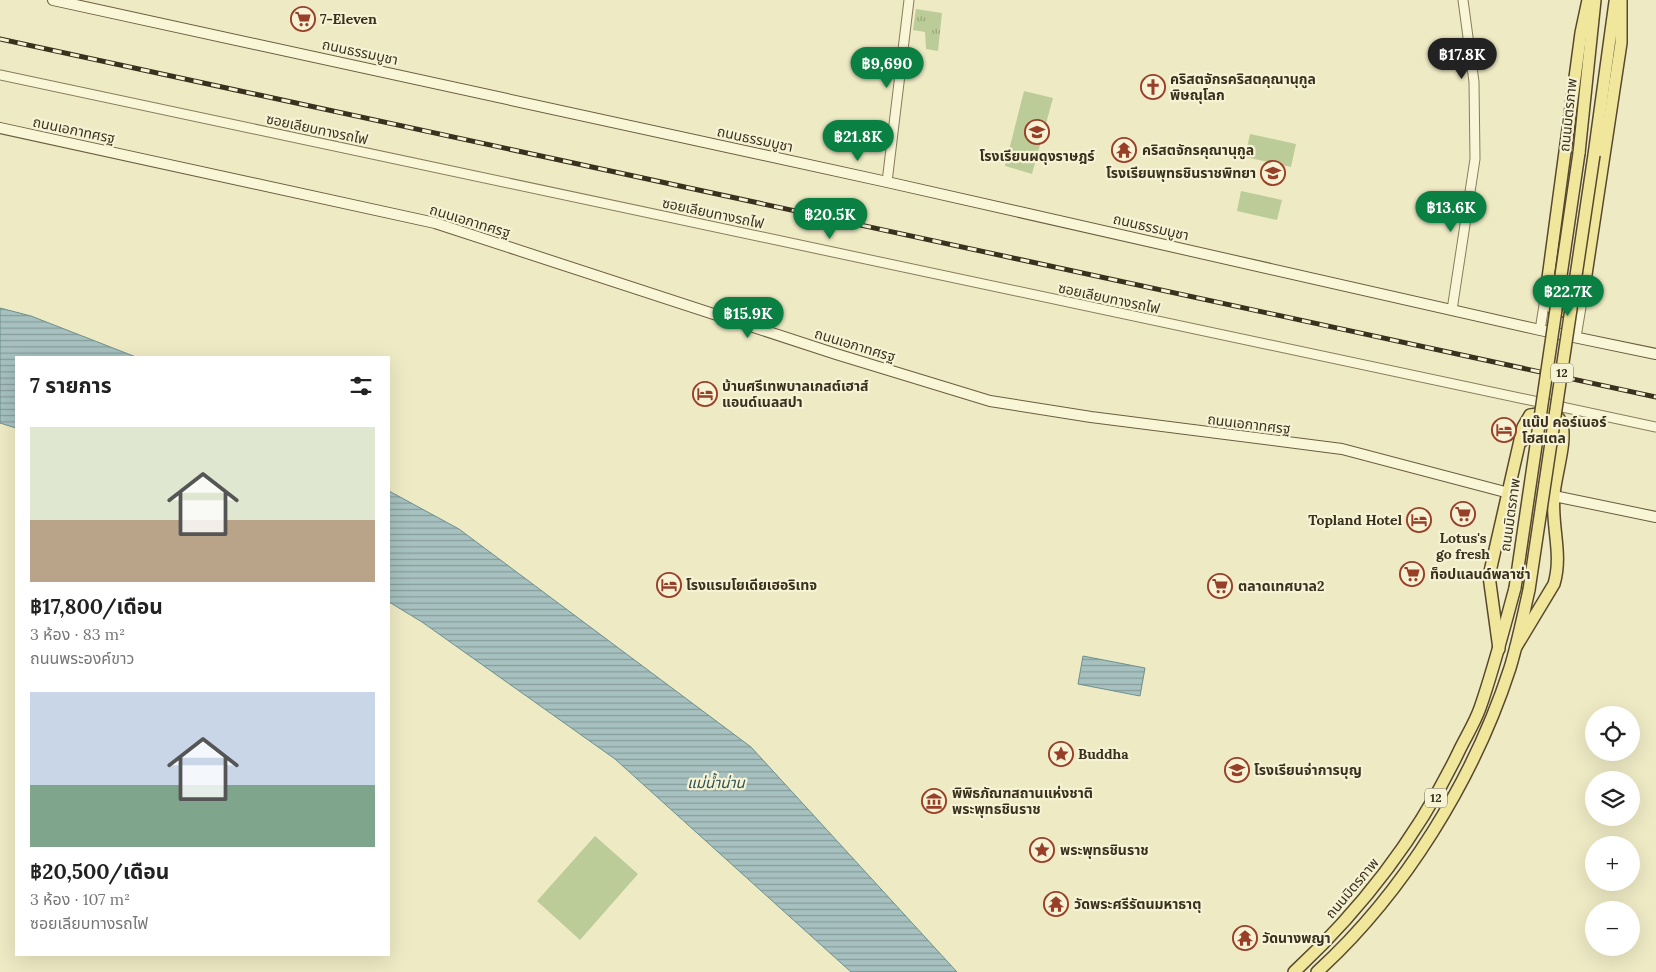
<!DOCTYPE html>
<html lang="th">
<head>
<meta charset="utf-8">
<style>
	:root { --surface:#fff; --page:#f2f2f2; --text:#222; --muted:#767676; --accent:#0b8043 }
	body { margin:0; font-family:Lora,"Noto Sans Thai",serif; background:var(--page); color:var(--text); height:100vh; display:flex; flex-direction:column; font-size:19px; white-space:nowrap }
	* { box-sizing:border-box; margin:0 }
	p { font-size:16px; color:var(--muted) }
	.icon { flex:none; width:28px; height:28px; fill:none; stroke:currentColor; stroke-width:2; stroke-linecap:round; stroke-linejoin:round }
	.map { position:relative; flex:1; overflow:hidden }
	.drawer { position:absolute; left:15px; top:356px; width:375px; height:600px; display:flex; flex-direction:column; background:var(--surface); border-radius:0px; box-shadow:0 5px 20px #0002 }
	.drawer>* { flex:none }
	.tools { position:absolute; left:1585px; top:706px; display:grid; gap:10px }
	.tools a { display:grid; place-items:center; width:55px; height:55px; border-radius:50%; background:var(--surface); box-shadow:0 5px 20px #0002; font-size:25px }
	.price { position:absolute; translate:-50% -42px; padding:0 11px; border-radius:18px; background:var(--accent); color:#fff; font-size:16px; line-height:32px; filter:drop-shadow(0 1px 2px #0008) }
	.price::after { content:''; position:absolute; left:50%; top:30px; width:15px; height:11px; margin-left:-8px; background:inherit; clip-path:polygon(0 0,100% 0,50% 100%) }
	.price.current { background:#222; color:#fff }
	ul { padding:0; list-style:none }
	li { display:grid; align-content:center; gap:10px; height:265px; padding:0 15px }
	li span { display:grid; place-items:center; height:155px; border-radius:0px; color:#555 }
	li>.icon { margin-inline-start:auto }
	span .icon { width:90px; height:90px; fill:#fffc; stroke-width:1 }
	li b { font-size:21px }
	h2 { display:flex; justify-content:space-between; align-items:center; height:60px; padding:0 15px; font-size:21px }
	.map>svg:first-child { display:block }
	.grass { fill:url(#grass-tufts) }
	.pitch { fill:#bccc98 }
	.water { fill:url(#water-rules); stroke:#6d908e }
	.lines { fill:none; stroke-linecap:round; stroke-linejoin:round }
	.tertiary-casing { stroke:#897c5a; stroke-width:11 }
	.secondary-casing { stroke:#6b5d3d; stroke-width:12 }
	.primary-casing { stroke:#57492f; stroke-width:14 }
	.tertiary { stroke:#f9f5d7; stroke-width:9 }
	.secondary { stroke:#f9f5d7; stroke-width:10 }
	.primary { stroke:#f1e79c; stroke-width:11 }
	.rail-casing { stroke:#39301e; stroke-width:5 }
	.rail { stroke:#f6f2d4; stroke-width:3; stroke-dasharray:9; stroke-linecap:butt }
	.primary-bridge-casing { stroke:#57492f; stroke-width:14; stroke-linecap:butt }
	.primary-bridge { stroke:#f1e79c; stroke-width:11 }
	.labels { text-anchor:middle; stroke-width:4.5; stroke-linejoin:round; paint-order:stroke }
	.shield { fill:#f6f2d4; stroke:#726a55; stroke-width:1 }
	.shield-label { font-size:12px; font-weight:bold; fill:#39301e }
	.poi-label { font-size:14px; font-weight:bold; fill:#39301e; stroke:#f6f2d4; text-anchor:start }
	.street-label { font-size:14px; fill:#39301e; stroke:#f6f2d4 }
	.water-label { font-size:15px; font-style:italic; fill:#2e5359; stroke:#f6f2d4 }
</style>
</head>
<body>
<div class="map">
<svg width="1656" height="972" viewBox="0 0 1656 972">
	<defs>
		<pattern id="grass-tufts" width="24" height="20" patternUnits="userSpaceOnUse" patternTransform="scale(1.25)"><rect width="24" height="20" fill="#bccc98"/><path d="M3 7l-1-3M5 7V3M7 7l1-3M15 17l-1-3M17 17v-4M19 17l1-3" fill="none" stroke="#9aa67b"/></pattern>
		<pattern id="water-rules" width="6" height="5" patternUnits="userSpaceOnUse" patternTransform="scale(1.25)"><rect width="6" height="5" fill="#a6c1bf"/><path d="M0 2.5h6" fill="none" stroke="#889d9b"/></pattern>
	</defs>
	<rect width="100%" height="100%" fill="#eeeac4"/>
	<path class="grass" d="M 916,9 L 942,13 L 938,51 L 926,49 L 925,32 L 913,30 Z"/>
	<g class="pitch">
		<path d="M 1024,91 L 1053,98 L 1032,174 L 1005,166 Z"/>
		<path d="M 1250,134 L 1296,144 L 1291,167 L 1245,157 Z"/>
		<path d="M 1241,191 L 1282,200 L 1277,220 L 1237,211 Z"/>
		<path d="M 595,836 L 638,874 L 580,940 L 537,901 Z"/>
	</g>
	<g class="water">
		<path d="M 0,308 L 31,316 L 136,357 L 16,358 L 16,428 L 0,423 Z"/>
		<path d="M 389,491 L 459,529 L 751,747 L 957,972 L 851,972 L 615,759 L 422,622 L 389,602 Z"/>
		<path d="M 1083,656 L 1145,668 L 1140,696 L 1078,684 Z"/>
	</g>
	<g class="lines">
		<defs>
			<g id="tertiary">
				<path d="M 0,75 L 1656,427"/>
				<path d="M 887,182 L 909,0"/>
				<path d="M 1452,310 L 1475,159 L 1474,82 L 1463,0"/>
				<path d="M 1540,330 L 1546,293"/>
				<path d="M 1576,337 L 1582,301"/>
			</g>
			<g id="secondary">
				<path d="M 53,0 L 887,182 L 1540,330 L 1656,354"/>
				<path d="M 0,128 L 435,223 L 836,354 L 990,401 L 1091,417 L 1342,449 L 1509,493"/>
				<path d="M 1554,496 L 1656,517"/>
			</g>
			<g id="primary">
				<path d="M 1588,0 L 1581,33 L 1546,293 L 1553,309 L 1571,312 L 1582,301 L 1621,43 L 1621,0"/>
				<path d="M 1579,153 L 1595,0"/>
				<path d="M 1594,155 L 1615,2"/>
				<path d="M 1522,441 L 1528,432 C 1540,427 1550,426 1558,438"/>
				<path d="M 1499,649 L 1489,576 L 1523,427 L 1530,415 C 1540,413 1556,411 1561,422 C 1568,439 1555,476 1554,495 C 1551,526 1563,554 1554,584 L 1516,647"/>
				<path d="M 1294,972 C 1363,908 1420,833 1460,749 C 1467,735 1475,722 1480,708 C 1494,668 1504,628 1515,588"/>
				<path d="M 1317,972 C 1404,893 1474,779 1510,668 C 1518,642 1523,616 1529,590"/>
			</g>
		</defs>
		<use href="#tertiary" class="tertiary-casing"/>
		<use href="#secondary" class="secondary-casing"/>
		<use href="#primary" class="primary-casing"/>
		<use href="#tertiary" class="tertiary"/>
		<use href="#secondary" class="secondary"/>
		<use href="#primary" class="primary"/>
		<defs>
			<path id="rail" d="M 0,39 L 1656,397"/>
		</defs>
		<use href="#rail" class="rail-casing"/>
		<use href="#rail" class="rail"/>
		<defs>
			<g id="primary-bridge">
				<path d="M 1515,588 L 1579,153"/>
				<path d="M 1529,590 L 1594,155"/>
			</g>
		</defs>
		<use href="#primary-bridge" class="primary-bridge-casing"/>
		<use href="#primary-bridge" class="primary-bridge"/>
	</g>
	<defs>
		<symbol id="supermarket-ring" viewBox="-11 -11 22 22"><circle r="9.5" fill="#f6f2d4" stroke="#983f2a" stroke-width="1.5"/><path d="M-6-5.5h2.5l.6 2H6L4.5 2H-2.5L-4.4-4H-6ZM-1.5 3.2a1.3 1.3 0 1 0 .1 0ZM3 3.2a1.3 1.3 0 1 0 .1 0Z" fill="#983f2a"/></symbol>
		<symbol id="church-ring" viewBox="-11 -11 22 22"><circle r="9.5" fill="#f6f2d4" stroke="#983f2a" stroke-width="1.5"/><path d="M-1.2-6h2.4v3.5h3.3v2.4h-3.3V6h-2.4V-.1h-3.3v-2.4h3.3Z" fill="#983f2a"/></symbol>
		<symbol id="school-ring" viewBox="-11 -11 22 22"><circle r="9.5" fill="#f6f2d4" stroke="#983f2a" stroke-width="1.5"/><path d="M0-5L7-2L0 1L-7-2ZM-4 1L0 2.5L4 1V4Q0 6-4 4Z" fill="#983f2a"/></symbol>
		<symbol id="temple-ring" viewBox="-11 -11 22 22"><circle r="9.5" fill="#f6f2d4" stroke="#983f2a" stroke-width="1.5"/><path d="M0-6L5-2H3V0L6.5 2.5H4V6H1.5V3h-3V6H-4V2.5H-6.5L-3 0V-2H-5Z" fill="#983f2a"/></symbol>
		<symbol id="hotel-ring" viewBox="-11 -11 22 22"><circle r="9.5" fill="#f6f2d4" stroke="#983f2a" stroke-width="1.5"/><path d="M-6-4.5h1.5V1H6V5H4.5V3h-9V5H-6ZM-4 0a1.8 1.8 0 1 1 3.6 0ZM.5 0V-2.5h3Q6-2.5 6 0Z" fill="#983f2a"/></symbol>
		<symbol id="sight-ring" viewBox="-11 -11 22 22"><circle r="9.5" fill="#f6f2d4" stroke="#983f2a" stroke-width="1.5"/><path d="M0-6L1.8-2.2L6-1.7L2.9 1.2L3.7 5.4L0 3.3L-3.7 5.4L-2.9 1.2L-6-1.7L-1.8-2.2Z" fill="#983f2a"/></symbol>
		<symbol id="museum-ring" viewBox="-11 -11 22 22"><circle r="9.5" fill="#f6f2d4" stroke="#983f2a" stroke-width="1.5"/><path d="M0-6L6-3V-2H-6V-3ZM-5-1h2V3h-2ZM-1-1h2V3h-2ZM3-1h2V3H3ZM-6 4H6V6H-6Z" fill="#983f2a"/></symbol>
	</defs>
	<g fill-rule="evenodd">
		<use href="#supermarket-ring" x="289" y="5" width="28" height="28"/>
		<use href="#church-ring" x="1139" y="73" width="28" height="28"/>
		<use href="#school-ring" x="1023" y="118" width="28" height="28"/>
		<use href="#temple-ring" x="1110" y="136" width="28" height="28"/>
		<use href="#school-ring" x="1259" y="159" width="28" height="28"/>
		<use href="#hotel-ring" x="691" y="380" width="28" height="28"/>
		<use href="#hotel-ring" x="1490" y="416" width="28" height="28"/>
		<use href="#supermarket-ring" x="1449" y="500" width="28" height="28"/>
		<use href="#hotel-ring" x="1405" y="506" width="28" height="28"/>
		<use href="#supermarket-ring" x="1398" y="560" width="28" height="28"/>
		<use href="#hotel-ring" x="655" y="571" width="28" height="28"/>
		<use href="#supermarket-ring" x="1206" y="572" width="28" height="28"/>
		<use href="#sight-ring" x="1047" y="740" width="28" height="28"/>
		<use href="#school-ring" x="1223" y="756" width="28" height="28"/>
		<use href="#museum-ring" x="920" y="787" width="28" height="28"/>
		<use href="#sight-ring" x="1028" y="836" width="28" height="28"/>
		<use href="#temple-ring" x="1042" y="890" width="28" height="28"/>
		<use href="#temple-ring" x="1231" y="924" width="28" height="28"/>
	</g>
	<g class="labels">
		<g class="shield">
			<rect x="1551" y="363.5" width="22" height="19" rx="4"/>
			<rect x="1425" y="788.5" width="22" height="19" rx="4"/>
		</g>
		<g class="shield-label">
			<text x="1562" y="377">12</text>
			<text x="1436" y="802">12</text>
		</g>
		<g class="poi-label">
			<text x="320" y="24">7-Eleven</text>
			<text x="1170" y="84">คริสตจักรคริสตคุณานุกูล<tspan x="1170" dy="16">พิษณุโลก</tspan></text>
			<text x="1142" y="155">คริสตจักรคุณานุกูล</text>
			<text x="1037" y="161" text-anchor="middle">โรงเรียนผดุงราษฎร์</text>
			<text x="1256" y="178" text-anchor="end">โรงเรียนพุทธชินราชพิทยา</text>
			<text x="722" y="391">บ้านศรีเทพบาลเกสต์เฮาส์<tspan x="722" dy="16">แอนด์เนลสปา</tspan></text>
			<text x="1522" y="427">แน๊ป คอร์เนอร์<tspan x="1522" dy="16">โฮสเตล</tspan></text>
			<text x="1402" y="525" text-anchor="end">Topland Hotel</text>
			<text x="1463" y="543" text-anchor="middle">Lotus's<tspan x="1463" dy="16">go fresh</tspan></text>
			<text x="1430" y="579">ท็อปแลนด์พลาซ่า</text>
			<text x="686" y="590">โรงแรมโยเดียเฮอริเทจ</text>
			<text x="1238" y="591">ตลาดเทศบาล2</text>
			<text x="1078" y="759">Buddha</text>
			<text x="1254" y="775">โรงเรียนจ่าการบุญ</text>
			<text x="952" y="798">พิพิธภัณฑสถานแห่งชาติ<tspan x="952" dy="16">พระพุทธชินราช</tspan></text>
			<text x="1060" y="855">พระพุทธชินราช</text>
			<text x="1074" y="909">วัดพระศรีรัตนมหาธาตุ</text>
			<text x="1262" y="943">วัดนางพญา</text>
		</g>
		<g class="street-label">
			<text transform="translate(360 52) rotate(12)" y="5">ถนนธรรมบูชา</text>
			<text transform="translate(1568 115) rotate(-84)" y="5">ถนนมิตรภาพ</text>
			<text transform="translate(317 129) rotate(12)" y="5">ซอยเลียบทางรถไฟ</text>
			<text transform="translate(74 130) rotate(12)" y="5">ถนนเอกาทศรฐ</text>
			<text transform="translate(755 139) rotate(12)" y="5">ถนนธรรมบูชา</text>
			<text transform="translate(713 213) rotate(12)" y="5">ซอยเลียบทางรถไฟ</text>
			<text transform="translate(470 221) rotate(17)" y="5">ถนนเอกาทศรฐ</text>
			<text transform="translate(1151 227) rotate(13)" y="5">ถนนธรรมบูชา</text>
			<text transform="translate(1109 298) rotate(12)" y="5">ซอยเลียบทางรถไฟ</text>
			<text transform="translate(855 345) rotate(17)" y="5">ถนนเอกาทศรฐ</text>
			<text transform="translate(1249 424) rotate(7)" y="5">ถนนเอกาทศรฐ</text>
			<text transform="translate(1510 515) rotate(-82)" y="5">ถนนมิตรภาพ</text>
			<text transform="translate(1352 888) rotate(-50)" y="5">ถนนมิตรภาพ</text>
		</g>
		<g class="water-label">
			<text x="716" y="788">แม่น้ำน่าน</text>
		</g>
	</g>
</svg>
<div class="tools">
<a><svg class="icon" aria-label="locate" viewBox="0 0 24 24"><circle cx="12" cy="12" r="6"/><path d="M12 2v4M12 18v4M2 12h4M18 12h4"/></svg></a>
<a><svg class="icon" aria-label="layers" viewBox="0 0 24 24"><path d="M12 4l9 5-9 5-9-5zM3 14l9 5 9-5"/></svg></a>
<a>+</a>
<a>−</a>
</div>
<b class="price current" style="left:1462px;top:80px">฿17.8K</b>
<b class="price" style="left:887px;top:89px">฿9,690</b>
<b class="price" style="left:858px;top:162px">฿21.8K</b>
<b class="price" style="left:1451px;top:233px">฿13.6K</b>
<b class="price" style="left:830px;top:240px">฿20.5K</b>
<b class="price" style="left:1568px;top:317px">฿22.7K</b>
<b class="price" style="left:748px;top:339px">฿15.9K</b>
<section class="drawer">
<h2>7 รายการ<svg class="icon" aria-label="filters" viewBox="0 0 24 24"><path d="M4 7h16M4 17h16"/><circle cx="9" cy="7" r="2"/><circle cx="15" cy="17" r="2"/></svg></h2>
<ul>
<li><span style="background:linear-gradient(#dfe7d0 60%,#b9a48a 0)"><svg class="icon" aria-label="home" viewBox="0 0 24 24"><path d="M3 11l9-7 9 7M6 9v11h12V9"/></svg></span><div><b>฿17,800/เดือน</b><p>3 ห้อง · 83 m²</p><p>ถนนพระองค์ขาว</p></div></li>
<li><span style="background:linear-gradient(#c9d6e8 60%,#7fa58c 0)"><svg class="icon" aria-label="home" viewBox="0 0 24 24"><path d="M3 11l9-7 9 7M6 9v11h12V9"/></svg></span><div><b>฿20,500/เดือน</b><p>3 ห้อง · 107 m²</p><p>ซอยเลียบทางรถไฟ</p></div></li>
</ul>
</section>
</div>
</body>
</html>
